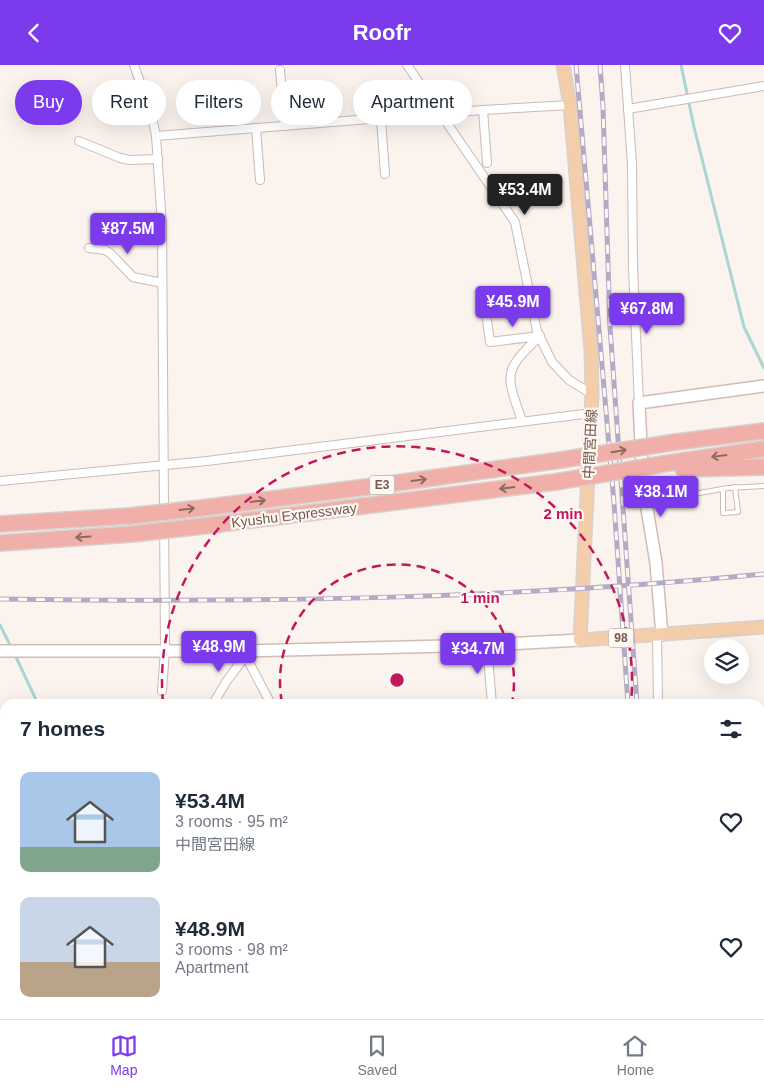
<!DOCTYPE html>
<html lang="en">
<head>
<meta charset="utf-8">
<style>
	:root { --surface:#fff; --page:#f2f2f3; --text:#1f2937; --muted:#747a83; --line:#e0e1e3; --accent:#7c3aed }
	body { margin:0; font-family:Arial,"Noto Sans JP",sans-serif; background:var(--page); color:var(--text); height:100vh; display:flex; flex-direction:column; font-size:19px; white-space:nowrap }
	* { box-sizing:border-box; margin:0 }
	p { font-size:16px; color:var(--muted) }
	.icon { flex:none; width:28px; height:28px; fill:none; stroke:currentColor; stroke-width:2; stroke-linecap:round; stroke-linejoin:round }
	.map { position:relative; flex:1; overflow:hidden }
	.drawer { position:absolute; left:0px; top:634px; width:765px; height:321px; display:flex; flex-direction:column; background:var(--surface); border-radius:15px 15px 0 0; box-shadow:0 5px 20px #0002 }
	.drawer>* { flex:none }
	.banner { position:absolute; left:15px; top:15px; width:500px; height:45px; display:flex; gap:10px }
	.tools { position:absolute; left:704px; top:574px; display:grid; gap:10px }
	.tools a { display:grid; place-items:center; width:45px; height:45px; border-radius:50%; background:var(--surface); box-shadow:0 5px 20px #0002; font-size:25px }
	.price { position:absolute; translate:-50% -42px; padding:0 11px; border-radius:5px; background:var(--accent); color:#fff; font-size:16px; line-height:32px; filter:drop-shadow(0 1px 2px #0008) }
	.price::after { content:''; position:absolute; left:50%; top:30px; width:15px; height:11px; margin-left:-8px; background:inherit; clip-path:polygon(0 0,100% 0,50% 100%) }
	.price.active { background:#222; color:#fff }
	ul { padding:0; list-style:none }
	li { display:flex; align-items:center; gap:15px; height:125px; padding:0 20px }
	li span { display:grid; place-items:center; flex:none; width:140px; height:100px; border-radius:10px; color:#555 }
	li>.icon { margin-inline-start:auto }
	span .icon { width:60px; height:60px; fill:#fffc; stroke-width:1 }
	li b { font-size:21px }
	h2 { display:flex; justify-content:space-between; align-items:center; height:60px; padding:0 20px; font-size:21px }
	.tag { padding:0 18px; border-radius:22px; background:var(--surface); box-shadow:0 5px 20px #0002; font-size:18px; line-height:45px }
	.tag.active { background:var(--accent); color:#fff }
	header { display:flex; justify-content:space-between; align-items:center; height:65px; padding:0 20px; background:var(--accent); color:#fff; font-size:22px; font-weight:700 }
	.tabs { display:flex; justify-content:space-around; align-items:center; height:70px; border-top:1px solid var(--line); background:var(--surface); font-size:14px; color:var(--muted) }
	.tabs a { display:grid; justify-items:center; gap:2px }
	.tabs .active { color:var(--accent) }
	.map>svg:first-child { display:block }
	.lines { fill:none; stroke-linecap:round; stroke-linejoin:round }
	.stream { stroke:#a9d5d5; stroke-width:3 }
	.lane-casing { stroke:#cdbab2; stroke-width:6 }
	.street-casing { stroke:#cdbab2; stroke-width:10 }
	.secondary-casing { stroke:#d3bcb2; stroke-width:14 }
	.primary-casing { stroke:#d9d0ce; stroke-width:15 }
	.highway-casing { stroke:#d9d0ce; stroke-width:18 }
	.lane { stroke:#fff; stroke-width:4 }
	.street { stroke:#fff; stroke-width:8 }
	.secondary { stroke:#fff; stroke-width:11 }
	.primary { stroke:#f4cdab; stroke-width:12 }
	.highway { stroke:#f0b0a9; stroke-width:15 }
	.rail-casing { stroke:#b5aac6; stroke-width:5 }
	.rail { stroke:#fef8f3; stroke-width:3; stroke-dasharray:9; stroke-linecap:butt }
	.highway-bridge-casing { stroke:#d9d0ce; stroke-width:18; stroke-linecap:butt }
	.highway-bridge { stroke:#f0b0a9; stroke-width:15 }
	.oneway { stroke:#8e6a62 }
	.ring { fill:none; stroke:#c2185b; stroke-width:2.5; stroke-dasharray:9 6 }
	.labels { text-anchor:middle; stroke-width:4.5; stroke-linejoin:round; paint-order:stroke }
	.shield { fill:#fef8f3; stroke:#9f8881; stroke-width:1 }
	.shield-label { font-size:12px; font-weight:bold; fill:#765850 }
	.street-label { font-size:14px; fill:#765850; stroke:#fef8f3 }
	.centre { fill:#c2185b; stroke:#fef8f3; stroke-width:2.5 }
	.ring-label { font-size:15px; text-anchor:middle; font-weight:bold; fill:#c2185b; stroke:#fef8f3; stroke-width:4.5; stroke-linejoin:round; paint-order:stroke }
</style>
</head>
<body>
<header><svg class="icon" aria-label="back" viewBox="0 0 24 24"><path d="M15 5l-7 7 7 7"/></svg>Roofr<svg class="icon" aria-label="heart" viewBox="0 0 24 24"><path d="M12 20l-8-8c-3-5 5-10 8-4 3-6 11-1 8 4z"/></svg></header>
<div class="map">
<svg width="764" height="954" viewBox="0 0 764 954">
	<rect width="100%" height="100%" fill="#fbf3ed"/>
	<g class="lines">
		<g class="stream">
			<path d="M 681,0 L 694,62 L 744,262 L 764,303"/>
			<path d="M 0,560 L 12,584"/>
			<path d="M 15,590 L 38,639"/>
			<path d="M 303,950 L 305,954"/>
		</g>
		<defs>
			<g id="lane">
				<path d="M 723,424 L 723,448 L 738,447 L 735,422"/>
				<path d="M 648,437 L 728,423 L 764,421"/>
				<path d="M 0,916 L 5,918"/>
				<path d="M 33,954 L 34,950"/>
			</g>
			<g id="street">
				<path d="M 134,0 L 151,48 L 156,71 L 162,160 L 165,585 L 162,626"/>
				<path d="M 407,0 L 515,157 L 537,266 L 552,297 L 569,315 L 592,329"/>
				<path d="M 625,0 L 632,99 L 633,203 L 639,338"/>
				<path d="M 280,5 L 285,61"/>
				<path d="M 628,44 L 764,21"/>
				<path d="M 483,45 L 487,98"/>
				<path d="M 381,54 L 385,109"/>
				<path d="M 256,63 L 260,115"/>
				<path d="M 156,71 L 483,45 L 570,40"/>
				<path d="M 79,76 L 120,93 L 130,95 L 158,94"/>
				<path d="M 89,183 L 105,185 L 110,188 L 133,212 L 162,218"/>
				<path d="M 487,255 L 490,277 L 540,271"/>
				<path d="M 522,356 C 506,309 502,307 540,271"/>
				<path d="M 0,416 L 207,396 L 592,348"/>
				<path d="M 657,570 L 658,639"/>
				<path d="M 487,580 L 492,639"/>
				<path d="M 243,586 L 271,639"/>
				<path d="M 213,639 L 226,617 L 246,590"/>
				<path d="M 0,676 L 5,689"/>
				<path d="M 760,773 L 764,773"/>
				<path d="M 760,941 L 764,941"/>
				<path d="M 255,950 L 256,954"/>
				<path d="M 397,950 L 398,954"/>
				<path d="M 516,950 L 516,954"/>
				<path d="M 676,950 L 676,954"/>
				<path d="M 385,954 L 387,950"/>
			</g>
			<g id="secondary">
				<path d="M 662,570 L 656,498 L 643,420 L 639,338 L 764,321"/>
				<path d="M 0,586 L 243,586 L 487,580 L 580,575"/>
			</g>
			<path id="primary" d="M 563,0 L 570,40 L 591,285 L 592,329 L 580,575 L 764,562"/>
			<g id="highway">
				<path d="M 676,377 L 764,366"/>
				<path d="M 675,397 L 764,384"/>
				<path d="M 683,404 L 764,402"/>
				<path d="M 210,442 L 382,420 L 554,396"/>
				<path d="M 0,459 L 130,451"/>
				<path d="M 212,460 L 555,417"/>
				<path d="M 0,478 L 132,469"/>
			</g>
		</defs>
		<use href="#lane" class="lane-casing"/>
		<use href="#street" class="street-casing"/>
		<use href="#secondary" class="secondary-casing"/>
		<use href="#primary" class="primary-casing"/>
		<use href="#highway" class="highway-casing"/>
		<use href="#lane" class="lane"/>
		<use href="#street" class="street"/>
		<use href="#secondary" class="secondary"/>
		<use href="#primary" class="primary"/>
		<use href="#highway" class="highway"/>
		<defs>
			<g id="rail">
				<path d="M 576,0 L 614,438 L 628,639"/>
				<path d="M 600,0 L 603,42 L 610,262 L 637,639"/>
				<path d="M 0,534 C 255,538 510,534 764,509"/>
				<path d="M 654,950 L 654,954"/>
				<path d="M 663,950 L 664,954"/>
			</g>
		</defs>
		<use href="#rail" class="rail-casing"/>
		<use href="#rail" class="rail"/>
		<defs>
			<g id="highway-bridge">
				<path d="M 554,396 L 676,377"/>
				<path d="M 555,417 L 675,397"/>
				<path d="M 130,451 L 210,442"/>
				<path d="M 132,469 L 212,460"/>
			</g>
		</defs>
		<use href="#highway-bridge" class="highway-bridge-casing"/>
		<use href="#highway-bridge" class="highway-bridge"/>
	</g>
	<defs><path id="oneway-shaft" d="M-6 0H5M1.5-3L5.5 0L1.5 3" fill="none" stroke-width="1.6" stroke-linecap="round" stroke-linejoin="round" transform="scale(1.25)"/></defs>
	<g class="oneway">
		<use href="#oneway-shaft" transform="translate(619 386) rotate(-9)"/>
		<use href="#oneway-shaft" transform="translate(719 391) rotate(172)"/>
		<use href="#oneway-shaft" transform="translate(419 415) rotate(-8)"/>
		<use href="#oneway-shaft" transform="translate(507 423) rotate(173)"/>
		<use href="#oneway-shaft" transform="translate(258 436) rotate(-7)"/>
		<use href="#oneway-shaft" transform="translate(187 444) rotate(-7)"/>
		<use href="#oneway-shaft" transform="translate(83 472) rotate(176)"/>
	</g>
	<g class="ring">
		<path d="M282 638A117 117 0 1 1 512 638"/>
		<path d="M163 638A235 235 0 1 1 631 638"/>
	</g>
	<g class="labels">
		<g class="shield">
			<rect x="369.5" y="410.5" width="25" height="19" rx="4"/>
			<rect x="608.5" y="563.5" width="25" height="19" rx="4"/>
		</g>
		<g class="shield-label">
			<text x="382" y="424">E3</text>
			<text x="621" y="577">98</text>
		</g>
		<g class="street-label">
			<text transform="translate(590 379) rotate(-87)" y="5">中間宮田線</text>
			<text transform="translate(294 450) rotate(-7)" y="5">Kyushu Expressway</text>
		</g>
	</g>
	<circle cx="397" cy="615" r="8" class="centre"/>
	<g class="ring-label">
		<text x="563" y="454">2 min</text>
		<text x="480" y="538">1 min</text>
	</g>
</svg>
<div class="tools">
<a><svg class="icon" aria-label="layers" viewBox="0 0 24 24"><path d="M12 4l9 5-9 5-9-5zM3 14l9 5 9-5"/></svg></a>
</div>
<b class="price active" style="left:525px;top:151px">¥53.4M</b>
<b class="price" style="left:128px;top:190px">¥87.5M</b>
<b class="price" style="left:513px;top:263px">¥45.9M</b>
<b class="price" style="left:647px;top:270px">¥67.8M</b>
<b class="price" style="left:661px;top:453px">¥38.1M</b>
<b class="price" style="left:219px;top:608px">¥48.9M</b>
<b class="price" style="left:478px;top:610px">¥34.7M</b>
<div class="banner">
<a class="tag active">Buy</a>
<a class="tag">Rent</a>
<a class="tag">Filters</a>
<a class="tag">New</a>
<a class="tag">Apartment</a>
</div>
<section class="drawer">
<h2>7 homes<svg class="icon" aria-label="filters" viewBox="0 0 24 24"><path d="M4 7h16M4 17h16"/><circle cx="9" cy="7" r="2"/><circle cx="15" cy="17" r="2"/></svg></h2>
<ul>
<li><span style="background:linear-gradient(#a9c7e8 75%,#7fa58c 0)"><svg class="icon" aria-label="home" viewBox="0 0 24 24"><path d="M3 11l9-7 9 7M6 9v11h12V9"/></svg></span><div><b>¥53.4M</b><p>3 rooms · 95 m²</p><p>中間宮田線</p></div><svg class="icon" aria-label="heart" viewBox="0 0 24 24"><path d="M12 20l-8-8c-3-5 5-10 8-4 3-6 11-1 8 4z"/></svg></li>
<li><span style="background:linear-gradient(#c9d6e8 65%,#b9a48a 0)"><svg class="icon" aria-label="home" viewBox="0 0 24 24"><path d="M3 11l9-7 9 7M6 9v11h12V9"/></svg></span><div><b>¥48.9M</b><p>3 rooms · 98 m²</p><p>Apartment</p></div><svg class="icon" aria-label="heart" viewBox="0 0 24 24"><path d="M12 20l-8-8c-3-5 5-10 8-4 3-6 11-1 8 4z"/></svg></li>
</ul>
</section>
</div>
<nav class="tabs">
<a class="active"><svg class="icon" aria-label="map" viewBox="0 0 24 24"><path d="M3 6l6-2 6 2 6-2v14l-6 2-6-2-6 2zM9 4v14M15 6v14"/></svg>Map</a>
<a><svg class="icon" aria-label="saved" viewBox="0 0 24 24"><path d="M7 4h10v16l-5-4-5 4z"/></svg>Saved</a>
<a><svg class="icon" aria-label="home" viewBox="0 0 24 24"><path d="M3 11l9-7 9 7M6 9v11h12V9"/></svg>Home</a>
</nav>
</body>
</html>
